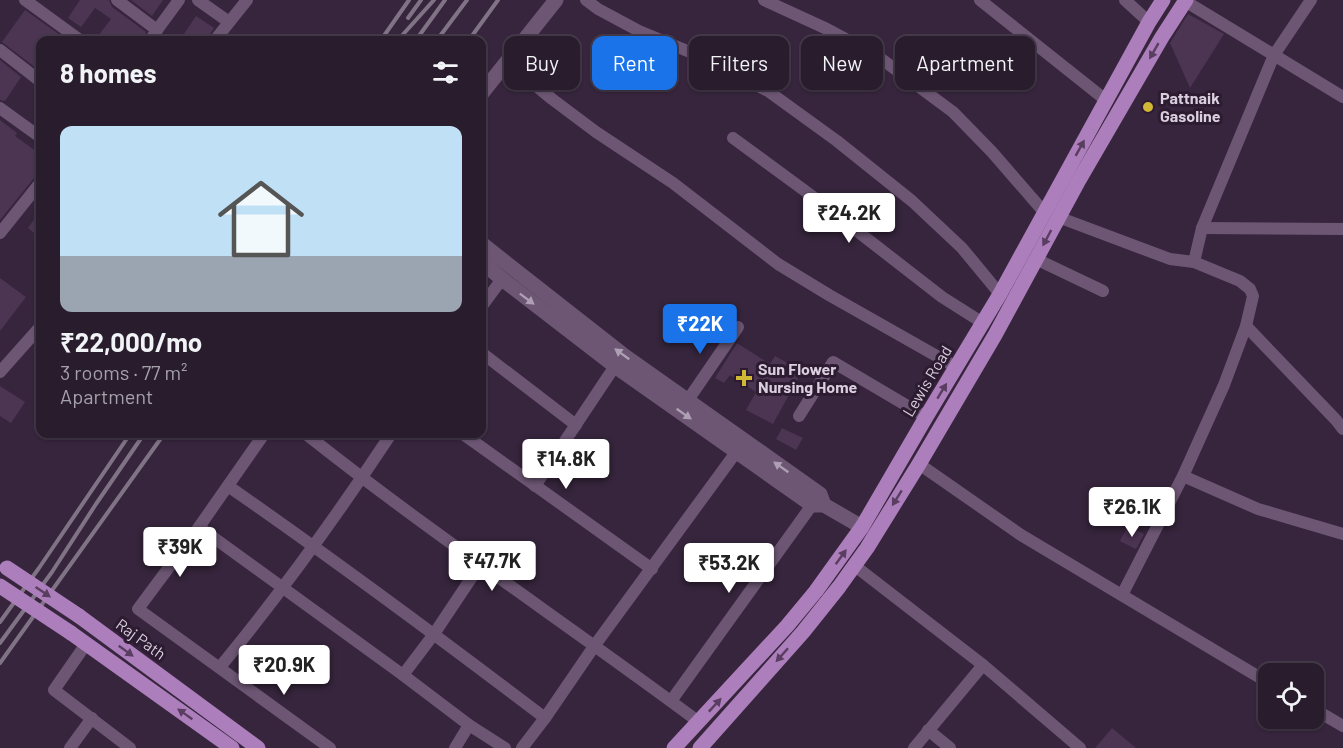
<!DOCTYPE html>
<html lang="en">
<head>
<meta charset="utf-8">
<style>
	:root { --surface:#281c2d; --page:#342939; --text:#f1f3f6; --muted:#a5a1aa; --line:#443a49; --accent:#1a73e8 }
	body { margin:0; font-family:Barlow,sans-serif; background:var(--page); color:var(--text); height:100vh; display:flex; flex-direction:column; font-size:22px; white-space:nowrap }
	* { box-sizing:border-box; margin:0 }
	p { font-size:20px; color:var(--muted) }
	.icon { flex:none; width:33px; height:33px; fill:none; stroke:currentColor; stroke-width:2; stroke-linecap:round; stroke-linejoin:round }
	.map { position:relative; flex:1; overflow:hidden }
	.side { position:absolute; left:36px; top:36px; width:450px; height:402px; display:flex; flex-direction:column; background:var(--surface); border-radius:12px; box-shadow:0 2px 4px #0004,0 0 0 2px var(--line) }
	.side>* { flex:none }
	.top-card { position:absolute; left:504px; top:36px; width:570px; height:54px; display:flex; gap:12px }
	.buttons { position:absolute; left:1258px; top:663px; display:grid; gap:12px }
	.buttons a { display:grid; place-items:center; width:66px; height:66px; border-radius:12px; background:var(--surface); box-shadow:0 2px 4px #0004,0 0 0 2px var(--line); font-size:30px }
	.price { position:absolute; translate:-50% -51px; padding:0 14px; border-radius:6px; background:#fff; color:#222; font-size:20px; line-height:39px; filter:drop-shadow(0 2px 3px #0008) }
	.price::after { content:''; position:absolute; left:50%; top:36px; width:18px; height:14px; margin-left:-9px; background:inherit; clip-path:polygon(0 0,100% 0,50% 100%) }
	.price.on { background:var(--accent); color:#fff }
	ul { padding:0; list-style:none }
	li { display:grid; align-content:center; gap:12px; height:318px; padding:0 24px }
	li span { display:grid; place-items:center; height:186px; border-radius:12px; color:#555 }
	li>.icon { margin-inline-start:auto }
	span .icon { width:108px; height:108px; fill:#fffc; stroke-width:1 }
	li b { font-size:26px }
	h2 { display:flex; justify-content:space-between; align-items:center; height:72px; padding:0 24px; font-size:26px }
	.pill { padding:0 21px; border-radius:12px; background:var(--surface); box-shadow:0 2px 4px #0004,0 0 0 2px var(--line); font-size:21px; line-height:54px }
	.pill.on { background:var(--accent); color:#fff }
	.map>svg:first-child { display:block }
	.building { fill:#4c3453 }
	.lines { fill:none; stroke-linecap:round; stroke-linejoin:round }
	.minor { stroke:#6d5674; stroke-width:12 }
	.tertiary { stroke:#6d5674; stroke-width:15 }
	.primary { stroke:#ac7ebb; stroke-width:15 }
	.rail { stroke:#817386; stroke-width:4 }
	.primary-bridge { stroke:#ac7ebb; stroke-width:15 }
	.oneway { fill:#593e61 }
	.oneway2 { fill:#ae9fb4 }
	.poi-dot { fill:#d1b736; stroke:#2c1b31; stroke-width:2 }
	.labels { text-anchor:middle; stroke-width:6; stroke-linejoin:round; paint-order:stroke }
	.poi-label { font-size:16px; font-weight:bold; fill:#dacfde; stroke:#2c1b31; text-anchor:start }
	.street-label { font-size:16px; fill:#dacfde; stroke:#2c1b31 }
</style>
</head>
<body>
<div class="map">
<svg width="1343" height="748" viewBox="0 0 1343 748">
	<rect width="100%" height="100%" fill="#36253c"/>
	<g class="building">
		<path d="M 80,0 L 109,0 L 112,7 L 146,32 L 143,40 L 95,40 L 111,19 L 95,8 L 81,27 L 68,18 Z"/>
		<path d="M 131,0 L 163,0 L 152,16 Z"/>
		<path d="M 25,10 L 67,40 L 40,40 L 40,71 L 2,42 Z"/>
		<path d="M 1188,14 L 1224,34 L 1190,88 L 1170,43 Z"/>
		<path d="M 196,16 L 214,28 L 206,40 L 180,40 Z"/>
		<path d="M 0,60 L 21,77 L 5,101 L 0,100 Z"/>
		<path d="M 0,120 L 17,133 L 15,136 L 40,154 L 40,175 L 34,178 L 0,220 Z"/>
		<path d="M 40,211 L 40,238 L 28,228 Z"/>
		<path d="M 0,278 L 26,297 L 0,331 Z"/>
		<path d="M 737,343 L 770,364 L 775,356 L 802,371 L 773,424 L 746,410 L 756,392 L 730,375 L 724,383 L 715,378 Z"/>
		<path d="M 0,386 L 25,402 L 11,423 L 0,416 Z"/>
		<path d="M 782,428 L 803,438 L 796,450 L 776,439 Z"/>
		<path d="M 1128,526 L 1144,534 L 1136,549 L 1120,541 Z"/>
		<path d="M 1112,728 L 1136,748 L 1095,748 Z"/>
	</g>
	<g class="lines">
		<g class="minor">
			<path d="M 25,0 L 80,40"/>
			<path d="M 117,0 L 157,30 L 151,39"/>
			<path d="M 198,0 L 229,22"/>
			<path d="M 586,0 L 598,9 L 639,31 L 697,55 L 768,91 L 837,141 L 912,201 L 962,248 L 1000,294"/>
			<path d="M 764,0 L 827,29 L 876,55 L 953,112 L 992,152 L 1044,212"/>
			<path d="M 980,0 L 1107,101"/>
			<path d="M 1125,0 L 1149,22"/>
			<path d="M 1185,1 L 1343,97"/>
			<path d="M 157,30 L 179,0"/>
			<path d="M 215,40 L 247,0"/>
			<path d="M 0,50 L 40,81"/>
			<path d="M 507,62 L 552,99 L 596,132 L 673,183 L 778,264 L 829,295 L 956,367"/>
			<path d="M 0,108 L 40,137"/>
			<path d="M 733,138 L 812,196 L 942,297 L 983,323"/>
			<path d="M 1058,217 L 1170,259 L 1194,262 L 1240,281 L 1250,289 L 1253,296 L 1246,326 L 1224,385 L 1183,476 L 1122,595"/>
			<path d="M 1202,228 L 1343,229"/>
			<path d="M 0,233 L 40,183"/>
			<path d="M 1036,259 L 1103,291"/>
			<path d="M 1194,262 L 1202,228 L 1274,55 L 1311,0"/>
			<path d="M 482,306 L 502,279"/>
			<path d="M 1246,326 L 1336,420 L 1343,429"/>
			<path d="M 482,353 L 576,425"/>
			<path d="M 0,372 L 40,327"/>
			<path d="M 688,400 L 738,327"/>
			<path d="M 799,416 L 833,362 L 926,417"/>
			<path d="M 264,434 L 199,527 L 138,609 L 330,748"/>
			<path d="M 306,434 C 433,535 569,625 699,722"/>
			<path d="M 463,434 L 652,569"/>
			<path d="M 919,464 L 1021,535 L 1269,683"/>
			<path d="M 1183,476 L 1258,509 L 1343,534"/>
			<path d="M 228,486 C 336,561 441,639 545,718"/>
			<path d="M 535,486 L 615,366"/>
			<path d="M 199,527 L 403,675"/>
			<path d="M 855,566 L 983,665 L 1080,748"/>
			<path d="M 86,644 L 54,690 L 130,748"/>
			<path d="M 220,667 C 281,593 338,514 391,434"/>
			<path d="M 671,701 L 812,505"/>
			<path d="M 1314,709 L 1343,726"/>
			<path d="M 469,725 L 403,675 L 434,634 L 480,565"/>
			<path d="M 928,730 L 950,748"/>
			<path d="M 70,748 L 92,718"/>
			<path d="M 455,748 L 469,725 L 505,748"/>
			<path d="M 522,748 L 545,718 L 595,645 L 737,451"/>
			<path d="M 914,748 L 983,665"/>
		</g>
		<g class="tertiary">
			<path d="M 482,93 L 556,0"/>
			<path d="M 482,244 L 622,354 L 820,494 L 824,505"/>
			<path d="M 482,262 L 502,279 L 615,366 L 812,505 L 824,505 L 862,527"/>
		</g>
		<g class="primary">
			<path d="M 79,616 L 258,748"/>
			<path d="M 71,633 L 232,748"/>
			<path d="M 674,748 L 787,626 L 816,591 L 862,527 L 926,417 L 1000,294 L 1149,22 L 1163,0"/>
			<path d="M 700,748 L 803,632 L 839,587 L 867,548 L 919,464 L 995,335 L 1079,180 L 1162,37 L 1186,0"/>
		</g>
		<g class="rail">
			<path d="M 408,18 L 421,0"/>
			<path d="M 381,40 L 409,0"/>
			<path d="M 398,40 L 434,0"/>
			<path d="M 416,40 L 445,0"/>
			<path d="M 437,40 L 467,0"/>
			<path d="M 469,40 L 498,0"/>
			<path d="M 0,622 L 39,568 L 130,434"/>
			<path d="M 0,643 L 52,572 L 96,504 L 144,434"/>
			<path d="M 0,663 L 164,434"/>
		</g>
		<g class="primary-bridge">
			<path d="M 7,568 L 79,616"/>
			<path d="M 0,586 L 71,633"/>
		</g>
	</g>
	<defs><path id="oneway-solid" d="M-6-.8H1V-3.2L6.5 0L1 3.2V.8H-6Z" transform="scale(1.5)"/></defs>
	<g class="oneway">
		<use href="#oneway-solid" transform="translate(1154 51) rotate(120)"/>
		<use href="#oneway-solid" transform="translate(1080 148) rotate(-61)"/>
		<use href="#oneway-solid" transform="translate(1047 238) rotate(118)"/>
		<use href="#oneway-solid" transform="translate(942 391) rotate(-59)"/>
		<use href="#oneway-solid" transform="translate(897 498) rotate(122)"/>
		<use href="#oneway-solid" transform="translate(841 557) rotate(-54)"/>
		<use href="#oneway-solid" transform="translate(43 592) rotate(34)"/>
		<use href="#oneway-solid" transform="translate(126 651) rotate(36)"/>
		<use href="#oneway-solid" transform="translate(782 655) rotate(132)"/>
		<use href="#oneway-solid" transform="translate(715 705) rotate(-47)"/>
		<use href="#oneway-solid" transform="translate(185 714) rotate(-145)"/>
	</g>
	<g class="oneway2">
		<use href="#oneway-solid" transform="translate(527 299) rotate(37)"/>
		<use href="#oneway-solid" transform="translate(622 354) rotate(-144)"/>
		<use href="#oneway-solid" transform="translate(684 414) rotate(35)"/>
		<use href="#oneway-solid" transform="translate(781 467) rotate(-145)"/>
	</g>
	<g class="poi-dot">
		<circle cx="1148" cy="107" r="6"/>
		<path d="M741 369h6v6h6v6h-6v6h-6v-6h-6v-6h6z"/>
	</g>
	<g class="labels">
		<g class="poi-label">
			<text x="1160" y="104">Pattnaik<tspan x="1160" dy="18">Gasoline</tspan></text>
			<text x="758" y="375">Sun Flower<tspan x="758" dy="18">Nursing Home</tspan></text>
		</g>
		<g class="street-label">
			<text transform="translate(927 381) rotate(-59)" y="6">Lewis Road</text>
			<text transform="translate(141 639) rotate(36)" y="6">Raj Path</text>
		</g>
	</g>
</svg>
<div class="buttons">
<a><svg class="icon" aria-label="locate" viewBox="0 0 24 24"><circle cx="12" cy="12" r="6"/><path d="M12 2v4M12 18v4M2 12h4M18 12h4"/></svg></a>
</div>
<b class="price" style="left:849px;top:244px">₹24.2K</b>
<b class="price on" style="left:700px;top:355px">₹22K</b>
<b class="price" style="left:566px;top:490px">₹14.8K</b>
<b class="price" style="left:1132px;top:538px">₹26.1K</b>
<b class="price" style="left:180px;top:578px">₹39K</b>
<b class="price" style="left:492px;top:592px">₹47.7K</b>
<b class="price" style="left:729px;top:594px">₹53.2K</b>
<b class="price" style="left:284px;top:696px">₹20.9K</b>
<div class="top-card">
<a class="pill">Buy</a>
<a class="pill on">Rent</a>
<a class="pill">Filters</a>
<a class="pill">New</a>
<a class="pill">Apartment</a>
</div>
<section class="side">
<h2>8 homes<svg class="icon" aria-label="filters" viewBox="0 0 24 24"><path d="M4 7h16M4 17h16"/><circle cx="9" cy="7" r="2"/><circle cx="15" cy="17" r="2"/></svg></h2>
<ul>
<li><span style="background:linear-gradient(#bfe0f5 70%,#9aa5b1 0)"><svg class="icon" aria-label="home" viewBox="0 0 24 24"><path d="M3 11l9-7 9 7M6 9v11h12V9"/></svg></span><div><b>₹22,000/mo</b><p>3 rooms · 77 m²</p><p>Apartment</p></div></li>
</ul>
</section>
</div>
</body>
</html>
